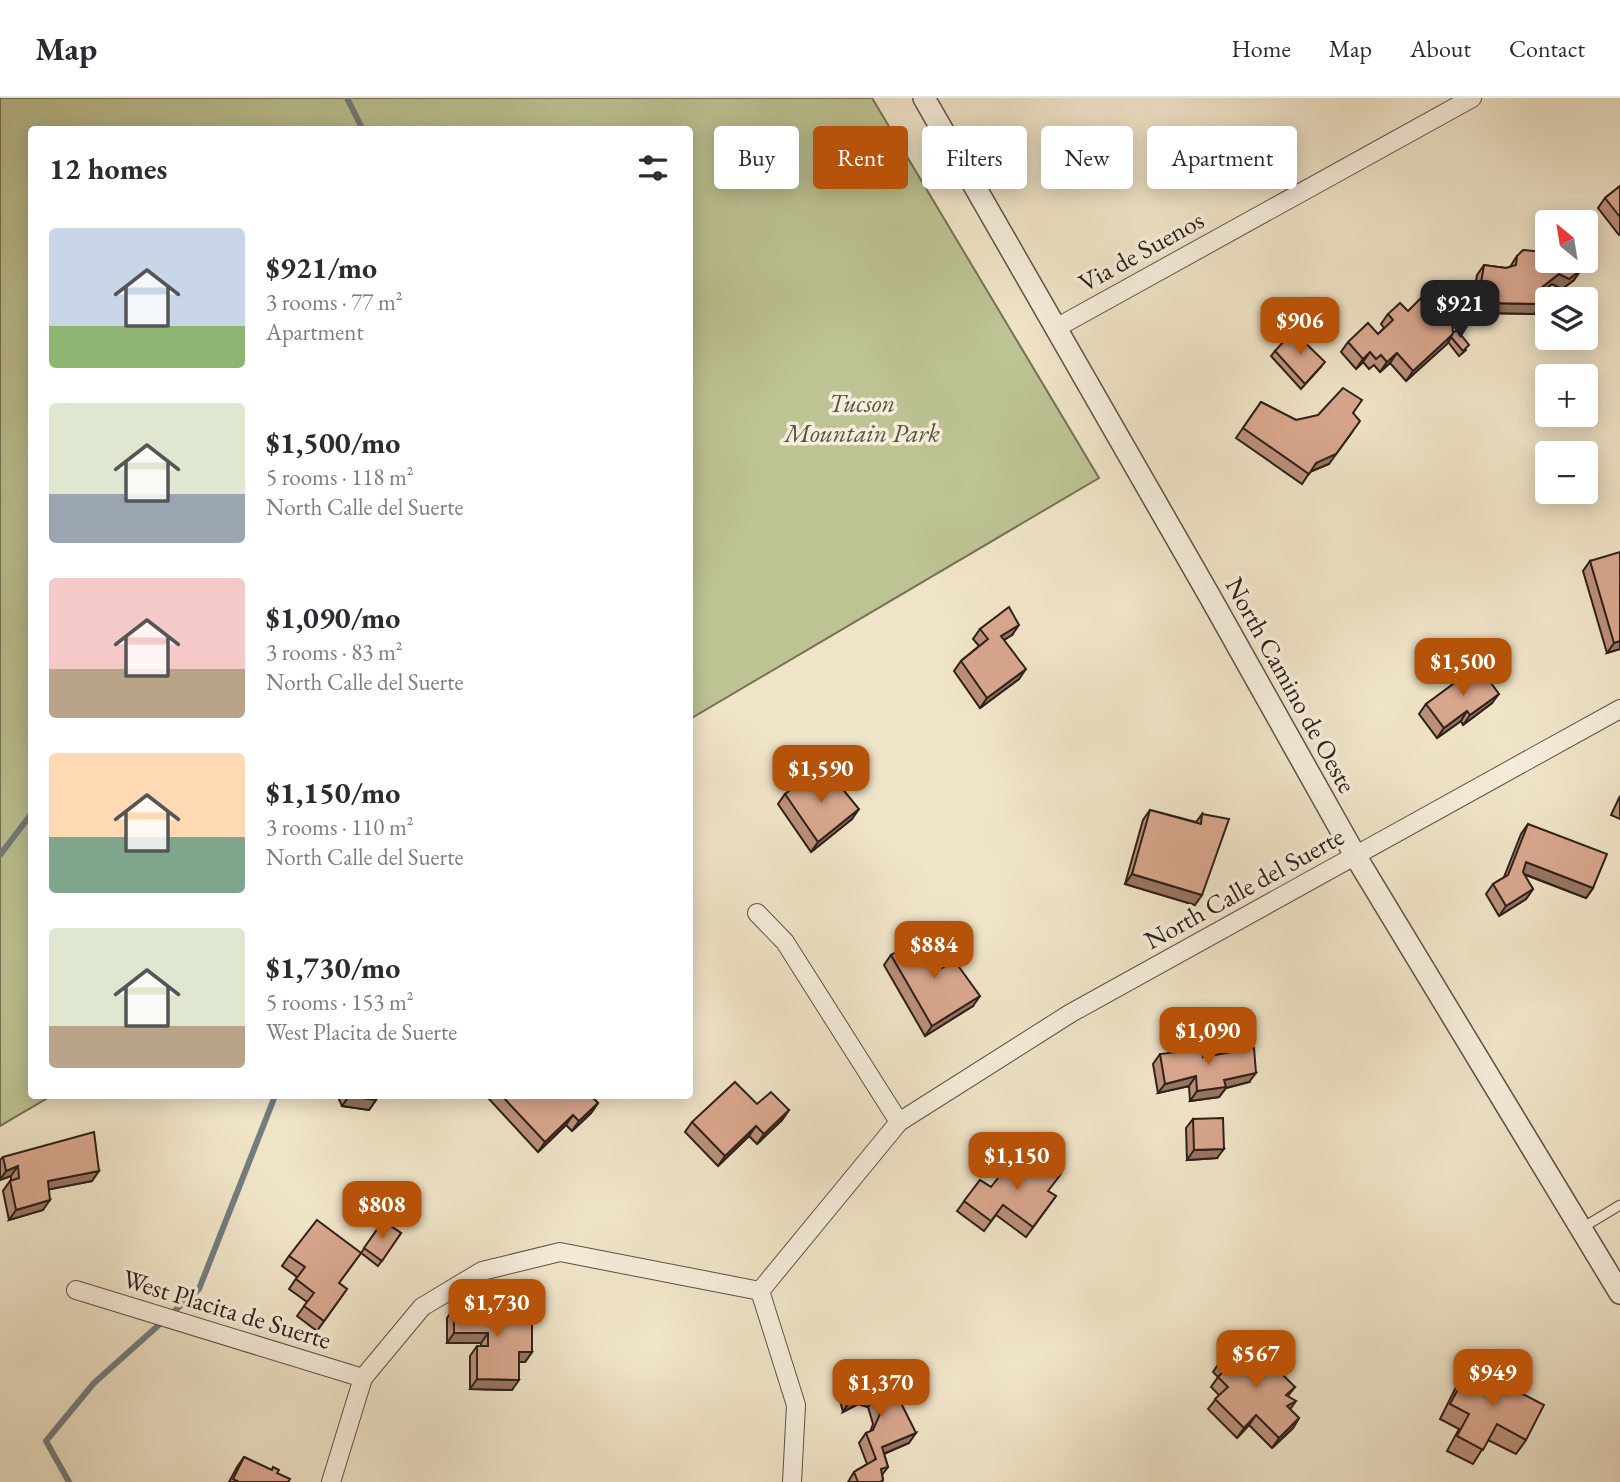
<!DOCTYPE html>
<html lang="en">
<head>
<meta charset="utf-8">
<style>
	:root { --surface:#fff; --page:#f7f7f7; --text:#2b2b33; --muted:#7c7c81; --line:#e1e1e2; --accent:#b45309 }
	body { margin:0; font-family:"EB Garamond",serif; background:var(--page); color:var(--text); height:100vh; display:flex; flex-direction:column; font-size:26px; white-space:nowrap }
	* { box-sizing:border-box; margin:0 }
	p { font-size:23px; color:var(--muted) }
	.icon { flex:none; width:38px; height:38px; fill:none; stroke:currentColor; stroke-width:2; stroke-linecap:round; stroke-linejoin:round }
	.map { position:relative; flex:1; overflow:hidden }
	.drawer { position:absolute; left:28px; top:28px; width:665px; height:973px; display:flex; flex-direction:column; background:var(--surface); border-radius:7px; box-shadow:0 4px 18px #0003 }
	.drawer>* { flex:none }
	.banner { position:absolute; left:714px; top:28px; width:665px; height:63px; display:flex; gap:14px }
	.needle { width:46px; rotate:330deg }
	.controls { position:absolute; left:1535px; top:112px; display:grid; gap:14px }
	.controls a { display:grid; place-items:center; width:63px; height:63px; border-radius:7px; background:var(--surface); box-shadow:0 4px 18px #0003; font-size:35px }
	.price { position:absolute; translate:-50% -60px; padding:0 16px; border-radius:14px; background:var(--accent); color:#fff; font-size:23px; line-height:46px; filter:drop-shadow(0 2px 4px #0008) }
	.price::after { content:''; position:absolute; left:50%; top:42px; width:21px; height:16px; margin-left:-10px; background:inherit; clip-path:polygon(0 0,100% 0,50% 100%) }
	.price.on { background:#222; color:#fff }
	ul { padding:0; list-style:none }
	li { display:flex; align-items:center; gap:21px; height:175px; padding:0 21px }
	li span { display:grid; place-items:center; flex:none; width:196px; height:140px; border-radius:7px; color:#555 }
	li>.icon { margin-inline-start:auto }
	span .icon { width:84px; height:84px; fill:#fffc; stroke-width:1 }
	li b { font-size:30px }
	h2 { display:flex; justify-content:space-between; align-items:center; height:84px; padding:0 21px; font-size:30px }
	.chip { padding:0 24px; border-radius:7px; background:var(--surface); box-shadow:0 4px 18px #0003; font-size:24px; line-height:63px }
	.chip.on { background:var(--accent); color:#fff }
	header { display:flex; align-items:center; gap:42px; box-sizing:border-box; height:98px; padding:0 35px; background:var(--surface); border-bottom:2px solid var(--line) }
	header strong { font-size:33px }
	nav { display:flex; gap:38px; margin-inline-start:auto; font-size:24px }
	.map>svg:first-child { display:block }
	.green { fill:#bdc393; stroke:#767256; stroke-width:2 }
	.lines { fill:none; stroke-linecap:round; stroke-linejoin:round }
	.stream { stroke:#737d7e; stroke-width:6 }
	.service-casing { stroke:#5f5146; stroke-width:11 }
	.minor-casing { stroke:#5f5146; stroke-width:20 }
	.tertiary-casing { stroke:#5f5146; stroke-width:24 }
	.service { stroke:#f5eddb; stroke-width:9 }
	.minor { stroke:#f5eddb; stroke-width:18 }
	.tertiary { stroke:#f5eddb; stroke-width:21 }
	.wall { fill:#bb907a; stroke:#2f201a; stroke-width:2 }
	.shaded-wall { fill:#987563; stroke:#2f201a; stroke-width:2 }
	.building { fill:#d9a78e; stroke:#2f201a; stroke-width:2 }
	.labels { text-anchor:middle; stroke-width:7; stroke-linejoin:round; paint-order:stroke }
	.street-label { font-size:26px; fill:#2f201a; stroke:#f5eddb }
	.park-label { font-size:26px; font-style:italic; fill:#5a513e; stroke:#f5eddb }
</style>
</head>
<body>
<header>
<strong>Map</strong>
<nav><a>Home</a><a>Map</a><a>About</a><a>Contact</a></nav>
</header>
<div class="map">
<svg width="1620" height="1384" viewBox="0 0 1620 1384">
	<rect width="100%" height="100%" fill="#f0e4c8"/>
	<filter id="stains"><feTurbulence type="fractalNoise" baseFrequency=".00286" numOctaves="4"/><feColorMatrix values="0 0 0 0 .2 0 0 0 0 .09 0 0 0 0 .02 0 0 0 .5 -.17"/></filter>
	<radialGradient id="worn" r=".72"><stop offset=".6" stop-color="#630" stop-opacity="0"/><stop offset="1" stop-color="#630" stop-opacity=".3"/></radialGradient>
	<path class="green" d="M 0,0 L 872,0 L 1099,380 L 690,621 L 690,32 L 32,32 L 32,998 L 51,998 L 0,1028 Z"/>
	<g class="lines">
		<g class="stream">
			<path d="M 347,0 L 363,32"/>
			<path d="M 0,757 L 32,715"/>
			<path d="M 69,1384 L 46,1343 L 94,1285 L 199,1191 L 275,998"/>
		</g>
		<defs>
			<path id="service" d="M 1582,1130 L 1620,1107"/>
			<g id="minor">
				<path d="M 1056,230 L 1472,0"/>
				<path d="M 757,815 L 785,844 L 899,1024"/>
				<path d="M 76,1192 L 363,1280 L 422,1209 L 482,1173 L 560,1154 L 760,1193"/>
				<path d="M 331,1384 L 363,1280"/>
				<path d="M 792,1384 L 796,1307 L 760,1193 L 899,1024 L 1071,915 L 1620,611"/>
			</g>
			<path id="tertiary" d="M 924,0 L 1209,497 L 1356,759 L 1620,1195"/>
		</defs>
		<use href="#service" class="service-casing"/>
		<use href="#minor" class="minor-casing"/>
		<use href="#tertiary" class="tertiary-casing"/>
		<use href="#service" class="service"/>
		<use href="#minor" class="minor"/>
		<use href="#tertiary" class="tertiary"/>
	</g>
	<g class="wall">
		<path d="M 1620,88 L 1620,136 L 1619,137 L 1598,110 L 1605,100 Z"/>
		<path d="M 1545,131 L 1574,182 L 1562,191 L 1552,186 L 1541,195 L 1541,206 L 1534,216 L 1482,215 L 1474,195 L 1477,177 L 1484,167 L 1506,170 L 1510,169 L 1517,158 L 1537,154 L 1538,141 Z"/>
		<path d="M 1408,213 L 1453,235 L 1466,252 L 1459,258 L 1448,244 L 1406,283 L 1390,265 L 1380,274 L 1374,267 L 1369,271 L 1363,264 L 1356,271 L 1341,254 L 1348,244 L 1378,236 L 1384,230 L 1381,226 L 1388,216 Z"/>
		<path d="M 1275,253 L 1321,269 L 1301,291 L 1271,258 Z"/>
		<path d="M 1261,304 L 1296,322 L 1353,315 L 1329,366 L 1310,374 L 1302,386 L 1236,340 Z"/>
		<path d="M 1590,463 L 1620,551 L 1607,555 L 1583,473 Z"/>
		<path d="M 980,531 L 1012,537 L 1004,542 L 1019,581 L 980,610 L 954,573 L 961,563 L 979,548 L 973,541 Z"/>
		<path d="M 1470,578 L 1492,605 L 1463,627 L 1461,623 L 1437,640 L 1419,616 L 1426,606 Z"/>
		<path d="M 820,688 L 852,721 L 811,754 L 778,706 L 785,696 Z"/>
		<path d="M 1620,698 L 1620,721 L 1611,717 Z"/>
		<path d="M 1150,712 L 1196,724 L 1202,716 L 1195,807 L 1125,786 L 1143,722 Z"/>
		<path d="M 1528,726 L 1593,790 L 1586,800 L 1523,776 L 1533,791 L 1526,801 L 1499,818 L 1486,796 L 1493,786 L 1504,779 L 1521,736 Z"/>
		<path d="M 891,857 L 942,870 L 973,908 L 925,938 L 884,867 Z"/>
		<path d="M 1160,956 L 1203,959 L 1249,984 L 1226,990 L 1219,999 L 1190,1003 L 1189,988 L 1158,995 L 1153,966 Z"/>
		<path d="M 341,998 L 388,998 L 387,999 L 376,999 L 376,1002 L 369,1012 L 342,1008 L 339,1001 Z"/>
		<path d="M 491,998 L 591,998 L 598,1005 L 591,1015 L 572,1033 L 566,1027 L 538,1054 L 489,1001 Z"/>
		<path d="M 757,1006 L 789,1012 L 782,1022 L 757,1046 L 749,1038 L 718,1068 L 685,1034 L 692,1024 Z"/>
		<path d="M 1193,1021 L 1217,1060 L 1187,1062 L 1186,1030 Z"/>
		<path d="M 3,1059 L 92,1083 L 49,1091 L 43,1112 L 9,1122 L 3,1093 L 10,1083 L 11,1082 L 11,1078 L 0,1082 L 0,1062 Z"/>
		<path d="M 1022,1077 L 1056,1098 L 1026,1139 L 996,1117 L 984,1133 L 957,1113 L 980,1082 L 991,1089 Z"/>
		<path d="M 383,1123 L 401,1135 L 378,1168 L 361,1155 L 339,1185 L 347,1191 L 317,1233 L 297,1218 L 307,1204 L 289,1191 L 297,1179 L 282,1168 L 289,1158 L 361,1155 Z"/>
		<path d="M 454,1210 L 532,1254 L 525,1264 L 519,1264 L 512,1292 L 470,1291 L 470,1258 L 477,1248 L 481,1248 L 481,1245 L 447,1245 L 447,1220 Z"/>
		<path d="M 1220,1264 L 1295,1289 L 1288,1298 L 1290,1311 L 1299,1320 L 1293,1330 L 1272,1350 L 1249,1327 L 1237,1340 L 1208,1311 L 1219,1297 L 1211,1289 L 1218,1279 L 1213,1274 Z"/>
		<path d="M 1470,1269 L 1526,1342 L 1516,1356 L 1488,1342 L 1473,1366 L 1447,1353 L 1459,1331 L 1440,1321 L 1459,1283 Z"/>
		<path d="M 885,1276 L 900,1303 L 909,1345 L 884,1356 L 888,1369 L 882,1377 L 883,1382 L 882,1384 L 848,1384 L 854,1374 L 867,1366 L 859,1345 L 866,1335 L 870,1334 L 873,1326 L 868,1309 L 858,1306 L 843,1314 L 838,1295 L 845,1285 Z"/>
		<path d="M 244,1359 L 277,1375 L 288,1384 L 229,1384 L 237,1369 Z"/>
	</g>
	<g class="shaded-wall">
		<path d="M 1581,172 L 1574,182 L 1562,191 L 1552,186 L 1534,200 L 1541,190 L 1559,176 Z"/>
		<path d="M 1489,205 L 1541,206 L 1534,216 L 1482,215 Z"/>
		<path d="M 1453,236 L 1447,246 L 1406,283 L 1413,273 Z"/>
		<path d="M 1370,254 L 1363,264 L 1356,271 L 1363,261 Z"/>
		<path d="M 1397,255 L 1390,265 L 1380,274 L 1387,264 Z"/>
		<path d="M 1353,333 L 1329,366 L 1309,374 L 1316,365 Z"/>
		<path d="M 1019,527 L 1012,537 L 994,548 L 1001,538 Z"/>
		<path d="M 1620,543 L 1620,551 L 1607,555 L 1614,545 Z"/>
		<path d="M 1026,571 L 1019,581 L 980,610 L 987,600 Z"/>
		<path d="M 1499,596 L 1492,605 L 1463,627 L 1470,617 Z"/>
		<path d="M 1467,613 L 1461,623 L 1437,640 L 1444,630 Z"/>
		<path d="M 859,711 L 852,721 L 811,754 L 818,744 Z"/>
		<path d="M 1526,764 L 1593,790 L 1586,800 L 1519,774 Z"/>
		<path d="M 1132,776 L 1202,797 L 1195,807 L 1125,786 Z"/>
		<path d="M 1533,791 L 1526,801 L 1499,818 L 1506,808 Z"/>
		<path d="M 980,898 L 973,908 L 925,938 L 932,928 Z"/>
		<path d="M 1256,975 L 1249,984 L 1226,990 L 1219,999 L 1190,1003 L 1197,993 L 1224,982 Z"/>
		<path d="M 1196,978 L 1189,988 L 1158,995 L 1165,986 Z"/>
		<path d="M 349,998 L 376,1002 L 369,1012 L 342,1008 Z"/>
		<path d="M 371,998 L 388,998 L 387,999 L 370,999 Z"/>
		<path d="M 598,1005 L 591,1015 L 572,1033 L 579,1023 Z"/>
		<path d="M 789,1012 L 782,1022 L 757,1046 L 764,1036 Z"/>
		<path d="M 573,1017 L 566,1027 L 538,1054 L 545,1044 Z"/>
		<path d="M 756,1028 L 749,1038 L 718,1068 L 725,1058 Z"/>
		<path d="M 1224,1051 L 1217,1060 L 1187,1062 L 1194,1052 Z"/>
		<path d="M 18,1068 L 11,1078 L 0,1082 L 6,1073 Z"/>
		<path d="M 99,1073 L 92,1083 L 41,1093 L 48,1083 Z"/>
		<path d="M 50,1102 L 43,1112 L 9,1122 L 16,1112 Z"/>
		<path d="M 454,1235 L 488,1235 L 481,1245 L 447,1245 Z"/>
		<path d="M 519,1254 L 532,1254 L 525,1264 L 512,1264 Z"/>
		<path d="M 477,1281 L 519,1282 L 512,1292 L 470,1291 Z"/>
		<path d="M 865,1296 L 875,1299 L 868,1309 L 858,1306 L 843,1314 L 849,1304 Z"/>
		<path d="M 1296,1303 L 1289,1313 L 1287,1308 Z"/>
		<path d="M 1256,1317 L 1249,1327 L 1237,1340 L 1244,1330 Z"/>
		<path d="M 1299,1320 L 1293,1330 L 1272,1350 L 1279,1340 Z"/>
		<path d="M 916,1335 L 909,1345 L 876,1359 L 882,1349 Z"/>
	</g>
	<g class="building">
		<path d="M 1620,88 L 1620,119 L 1605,100 Z"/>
		<path d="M 1545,131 L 1547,131 L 1547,163 L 1575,163 L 1581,172 L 1569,181 L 1559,176 L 1541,190 L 1541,206 L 1489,205 L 1481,185 L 1484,167 L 1506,170 L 1516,167 L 1517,158 L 1523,152 L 1542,154 Z"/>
		<path d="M 1426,195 L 1452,222 L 1453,236 L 1413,273 L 1397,255 L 1387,264 L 1381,257 L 1376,261 L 1370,254 L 1363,261 L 1348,244 L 1368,225 L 1378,236 L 1393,222 L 1388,216 L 1400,205 L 1408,213 Z"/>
		<path d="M 1457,232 L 1469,247 L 1463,253 L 1451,239 L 1453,235 Z"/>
		<path d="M 1293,233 L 1325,264 L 1305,286 L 1275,253 Z"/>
		<path d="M 1343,290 L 1362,302 L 1353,315 L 1360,323 L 1336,356 L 1316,365 L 1309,376 L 1243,330 L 1261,304 L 1296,322 L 1318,317 Z"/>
		<path d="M 1620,454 L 1620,543 L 1614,545 L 1590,463 Z"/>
		<path d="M 1009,509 L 1019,527 L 1001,538 L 1026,571 L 987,600 L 961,563 L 988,541 L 980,531 Z"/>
		<path d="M 1480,570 L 1499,596 L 1470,617 L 1467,613 L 1444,630 L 1426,606 L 1468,575 L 1470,578 Z"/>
		<path d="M 810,677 L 820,688 L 832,678 L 859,711 L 818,744 L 785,696 Z"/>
		<path d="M 1150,712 L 1201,726 L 1202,716 L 1229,721 L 1202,797 L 1132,776 Z"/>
		<path d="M 1528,726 L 1607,756 L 1593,790 L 1526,764 L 1523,774 L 1533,791 L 1506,808 L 1493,786 L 1508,777 Z"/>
		<path d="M 924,837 L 942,870 L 954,862 L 980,898 L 932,928 L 891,857 Z"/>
		<path d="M 1254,950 L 1256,975 L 1224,982 L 1226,989 L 1197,993 L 1196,978 L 1165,986 L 1160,956 L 1202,951 L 1203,959 Z"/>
		<path d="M 735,984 L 757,1006 L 771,994 L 789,1012 L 764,1036 L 756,1028 L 725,1058 L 692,1024 Z"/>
		<path d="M 349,998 L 377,998 L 376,1002 Z"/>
		<path d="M 502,998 L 591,998 L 598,1005 L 579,1023 L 573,1017 L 545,1044 Z"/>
		<path d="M 1223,1020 L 1224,1051 L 1194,1052 L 1193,1021 Z"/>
		<path d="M 94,1034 L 99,1073 L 48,1083 L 50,1102 L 16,1112 L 10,1083 L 19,1080 L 18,1068 L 6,1073 L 3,1059 Z"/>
		<path d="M 1037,1057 L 1061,1076 L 1048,1093 L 1056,1098 L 1033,1129 L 1003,1107 L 991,1123 L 964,1103 L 980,1082 L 991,1089 L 1008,1067 L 1022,1077 Z"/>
		<path d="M 317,1122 L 361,1155 L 339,1185 L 347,1191 L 324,1223 L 304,1208 L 314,1195 L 296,1181 L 305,1169 L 289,1158 Z"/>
		<path d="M 383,1123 L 401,1135 L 382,1163 L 364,1150 Z"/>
		<path d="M 454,1210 L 522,1210 L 526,1219 L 532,1219 L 532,1254 L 519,1254 L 519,1282 L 477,1281 L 477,1248 L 488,1248 L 488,1235 L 454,1235 Z"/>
		<path d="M 1245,1239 L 1295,1289 L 1286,1297 L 1296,1303 L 1287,1308 L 1299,1320 L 1279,1340 L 1256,1317 L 1244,1330 L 1215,1301 L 1228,1289 L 1218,1279 L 1226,1271 L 1220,1264 Z"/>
		<path d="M 883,1269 L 885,1276 L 899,1281 L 900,1303 L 916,1335 L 882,1349 L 888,1369 L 881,1371 L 883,1382 L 880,1384 L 858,1384 L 854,1374 L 876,1361 L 866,1335 L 873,1332 L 880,1316 L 875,1299 L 865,1296 L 849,1304 L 845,1285 Z"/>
		<path d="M 1470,1269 L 1544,1307 L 1526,1342 L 1497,1326 L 1483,1352 L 1457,1338 L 1469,1316 L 1450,1306 Z"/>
		<path d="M 244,1359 L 272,1372 L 273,1369 L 279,1372 L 277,1375 L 290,1381 L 288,1384 L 239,1384 L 233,1381 Z"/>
	</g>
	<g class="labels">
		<g class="street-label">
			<text transform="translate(1141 153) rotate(-29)" y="9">Via de Suenos</text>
			<text transform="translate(1291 587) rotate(61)" y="9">North Camino de Oeste</text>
			<text transform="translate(1244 790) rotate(-29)" y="9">North Calle del Suerte</text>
			<text transform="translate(227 1211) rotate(17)" y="9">West Placita de Suerte</text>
		</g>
		<g class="park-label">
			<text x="862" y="314">Tucson<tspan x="862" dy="30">Mountain Park</tspan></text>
		</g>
	</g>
	<rect width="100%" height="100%" filter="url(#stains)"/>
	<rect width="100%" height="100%" fill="url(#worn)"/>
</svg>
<div class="controls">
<a><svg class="needle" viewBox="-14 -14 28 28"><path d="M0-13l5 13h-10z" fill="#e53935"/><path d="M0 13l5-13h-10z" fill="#7c7c81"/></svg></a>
<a><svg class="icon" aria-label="layers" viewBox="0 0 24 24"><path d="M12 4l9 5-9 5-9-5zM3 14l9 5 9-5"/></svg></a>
<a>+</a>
<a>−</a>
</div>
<b class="price on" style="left:1460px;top:242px">$921</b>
<b class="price" style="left:1300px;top:259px">$906</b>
<b class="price" style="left:1463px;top:600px">$1,500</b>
<b class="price" style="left:821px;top:707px">$1,590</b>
<b class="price" style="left:934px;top:883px">$884</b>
<b class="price" style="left:1208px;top:969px">$1,090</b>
<b class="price" style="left:1017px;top:1094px">$1,150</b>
<b class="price" style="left:382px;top:1143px">$808</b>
<b class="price" style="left:497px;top:1241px">$1,730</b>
<b class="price" style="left:1256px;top:1292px">$567</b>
<b class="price" style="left:1493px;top:1311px">$949</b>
<b class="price" style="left:881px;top:1321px">$1,370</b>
<div class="banner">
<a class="chip">Buy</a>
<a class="chip on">Rent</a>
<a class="chip">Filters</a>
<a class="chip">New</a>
<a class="chip">Apartment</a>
</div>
<section class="drawer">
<h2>12 homes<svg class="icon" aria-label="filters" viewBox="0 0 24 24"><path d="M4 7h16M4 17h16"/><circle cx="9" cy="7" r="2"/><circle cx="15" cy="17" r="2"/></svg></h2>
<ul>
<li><span style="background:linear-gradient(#c9d6e8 70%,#8fb573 0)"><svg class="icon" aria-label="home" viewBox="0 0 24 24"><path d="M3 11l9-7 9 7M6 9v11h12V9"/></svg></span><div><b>$921/mo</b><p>3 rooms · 77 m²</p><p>Apartment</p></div></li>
<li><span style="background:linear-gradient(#dfe7d0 65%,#9aa5b1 0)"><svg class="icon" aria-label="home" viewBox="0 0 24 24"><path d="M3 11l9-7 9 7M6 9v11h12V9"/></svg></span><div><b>$1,500/mo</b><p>5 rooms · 118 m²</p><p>North Calle del Suerte</p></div></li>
<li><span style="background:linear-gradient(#f6c9c9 65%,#b9a48a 0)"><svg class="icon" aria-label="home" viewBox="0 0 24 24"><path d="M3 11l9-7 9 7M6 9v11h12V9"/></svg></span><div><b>$1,090/mo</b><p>3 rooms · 83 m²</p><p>North Calle del Suerte</p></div></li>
<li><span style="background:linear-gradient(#ffd9b3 60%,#7fa58c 0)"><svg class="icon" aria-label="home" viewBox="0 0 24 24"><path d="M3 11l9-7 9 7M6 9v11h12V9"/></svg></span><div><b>$1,150/mo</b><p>3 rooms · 110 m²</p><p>North Calle del Suerte</p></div></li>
<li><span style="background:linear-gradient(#dfe7d0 70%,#b9a48a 0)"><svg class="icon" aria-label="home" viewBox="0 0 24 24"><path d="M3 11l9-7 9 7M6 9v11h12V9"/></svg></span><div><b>$1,730/mo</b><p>5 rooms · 153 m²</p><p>West Placita de Suerte</p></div></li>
</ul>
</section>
</div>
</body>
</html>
